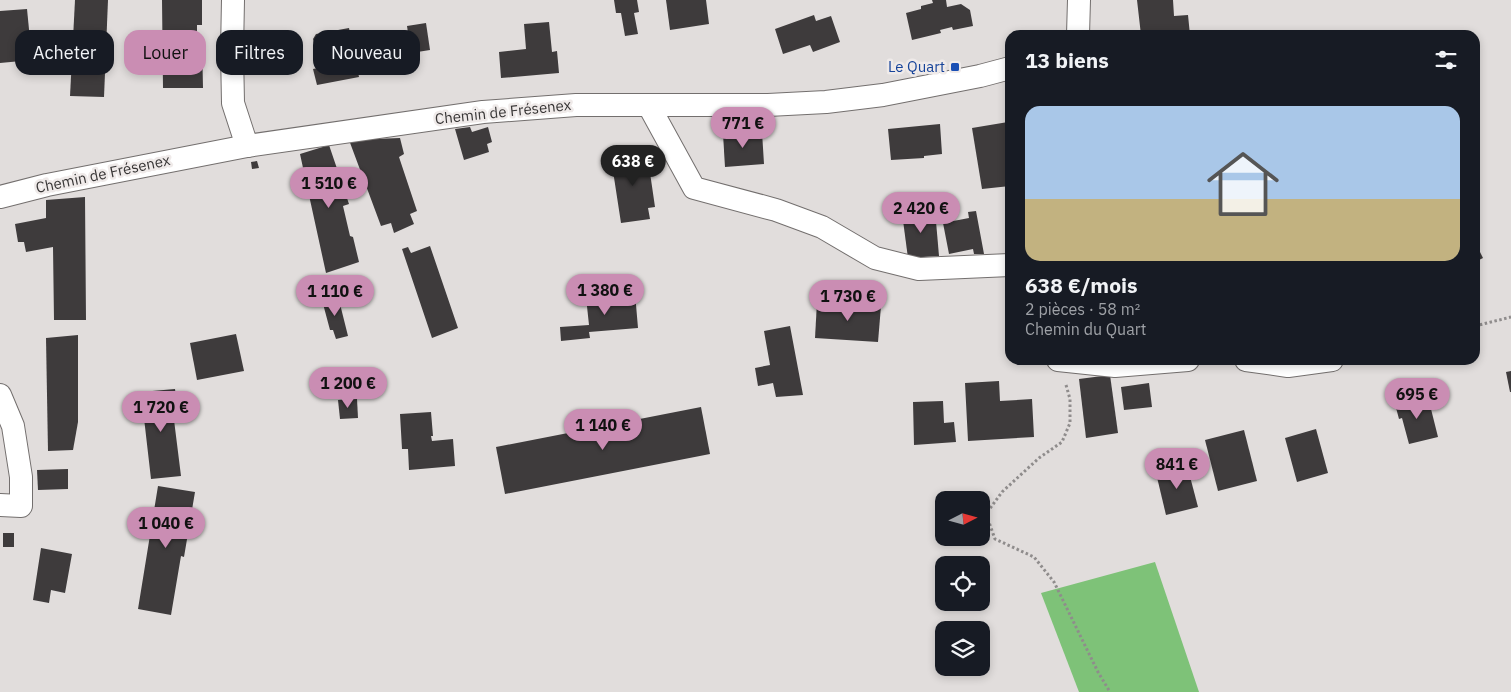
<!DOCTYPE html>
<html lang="fr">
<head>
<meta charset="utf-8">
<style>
	:root { --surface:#171b24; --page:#20242c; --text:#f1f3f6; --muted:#9ea1a6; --line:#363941; --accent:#ca8db3 }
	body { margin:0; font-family:"IBM Plex Sans",sans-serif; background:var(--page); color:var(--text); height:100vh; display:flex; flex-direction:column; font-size:19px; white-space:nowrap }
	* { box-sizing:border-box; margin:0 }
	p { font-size:16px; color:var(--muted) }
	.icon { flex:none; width:28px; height:28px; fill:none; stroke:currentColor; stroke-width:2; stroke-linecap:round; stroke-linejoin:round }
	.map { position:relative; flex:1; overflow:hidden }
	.side { position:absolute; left:1005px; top:30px; width:475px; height:335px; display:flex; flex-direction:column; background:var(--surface); border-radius:15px; box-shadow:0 2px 8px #0003 }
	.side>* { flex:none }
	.guide { position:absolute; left:15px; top:30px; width:475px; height:45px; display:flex; gap:10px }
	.needle { width:32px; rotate:84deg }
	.buttons { position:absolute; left:935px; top:491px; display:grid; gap:10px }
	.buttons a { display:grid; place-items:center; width:55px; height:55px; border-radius:10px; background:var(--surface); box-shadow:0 2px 8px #0003; font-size:25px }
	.price { position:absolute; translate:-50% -42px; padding:0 11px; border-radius:18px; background:var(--accent); color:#111; font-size:16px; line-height:32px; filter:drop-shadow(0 1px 2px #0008) }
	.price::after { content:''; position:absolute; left:50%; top:30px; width:15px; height:11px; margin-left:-8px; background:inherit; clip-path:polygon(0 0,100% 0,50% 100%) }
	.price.on { background:#222; color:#fff }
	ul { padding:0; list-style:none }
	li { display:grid; align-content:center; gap:10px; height:265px; padding:0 20px }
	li+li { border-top:1px solid var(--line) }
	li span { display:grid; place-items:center; height:155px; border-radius:15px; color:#555 }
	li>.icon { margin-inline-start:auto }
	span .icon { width:90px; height:90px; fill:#fffc; stroke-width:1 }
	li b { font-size:21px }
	h2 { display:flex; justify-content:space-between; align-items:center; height:60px; padding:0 20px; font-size:21px }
	.tag { padding:0 18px; border-radius:15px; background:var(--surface); box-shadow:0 2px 8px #0003; font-size:18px; line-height:45px }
	.tag.on { background:var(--accent); color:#111 }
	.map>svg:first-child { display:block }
	.forest { fill:#7ec278 }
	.building { fill:#3e3b3c }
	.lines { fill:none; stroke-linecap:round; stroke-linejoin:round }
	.minor-casing { stroke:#736f6e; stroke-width:24 }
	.path { stroke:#8f8c8c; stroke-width:3; stroke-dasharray:2.5 2.5; stroke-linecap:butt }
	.minor { stroke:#fff; stroke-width:22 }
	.transit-dot { fill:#1a4fb4; stroke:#efeae9; stroke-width:2 }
	.labels { text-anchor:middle; stroke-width:5; stroke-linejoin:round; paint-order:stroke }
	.transit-label { font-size:15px; fill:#164399; stroke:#efeae9; text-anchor:end }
	.street-label { font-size:15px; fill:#383636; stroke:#efeae9 }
</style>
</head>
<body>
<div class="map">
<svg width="1511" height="692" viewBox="0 0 1511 692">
	<rect width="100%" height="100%" fill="#e1dddc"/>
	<path class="forest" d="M 1155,562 L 1199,692 L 1079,692 L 1041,593 Z"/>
	<g class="building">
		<path d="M 75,0 L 108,0 L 104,97 L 70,96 Z"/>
		<path d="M 162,0 L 202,0 L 202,25 L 197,25 L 197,41 L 202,41 L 203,88 L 163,88 Z"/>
		<path d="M 614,0 L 637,0 L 639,12 L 634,13 L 638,34 L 625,36 L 621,13 L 616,13 Z"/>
		<path d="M 666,0 L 706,0 L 709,24 L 670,30 Z"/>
		<path d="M 932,0 L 946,0 L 947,7 L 961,4 L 970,10 L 973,26 L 953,30 L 952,27 L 940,30 L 941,33 L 912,40 L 906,13 L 921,9 L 921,6 L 933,3 Z"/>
		<path d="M 1137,0 L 1173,0 L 1174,16 L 1188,15 L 1190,35 L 1141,35 Z"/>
		<path d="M 27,9 L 32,60 L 0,63 L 0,11 Z"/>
		<path d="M 814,15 L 816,21 L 831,16 L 840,42 L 813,52 L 810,45 L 783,54 L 775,29 Z"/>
		<path d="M 549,22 L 552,52 L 557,51 L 559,73 L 501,78 L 499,52 L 526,49 L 524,24 Z"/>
		<path d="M 426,23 L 430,50 L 411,53 L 407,26 Z"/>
		<path d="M 349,28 L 359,77 L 317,85 L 313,69 L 323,67 L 319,51 L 315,48 L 313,39 L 316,34 Z"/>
		<path d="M 1008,122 L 1010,186 L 982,189 L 972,128 Z"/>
		<path d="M 940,124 L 942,154 L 924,156 L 924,158 L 891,160 L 888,129 Z"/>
		<path d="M 470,127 L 472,132 L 488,127 L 492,142 L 487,144 L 489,152 L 464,160 L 455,129 Z"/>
		<path d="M 762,132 L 764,164 L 725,167 L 723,134 Z"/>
		<path d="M 400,138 L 404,154 L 399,157 L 417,211 L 410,214 L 414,224 L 394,233 L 391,223 L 381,226 L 349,140 Z"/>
		<path d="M 329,145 L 349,204 L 343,206 L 350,236 L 353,237 L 359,262 L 326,273 L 300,154 Z"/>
		<path d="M 647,152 L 655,207 L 648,208 L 650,219 L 621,223 L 611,158 Z"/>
		<path d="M 257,161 L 259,168 L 252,169 L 251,162 Z"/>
		<path d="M 85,197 L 86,320 L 54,320 L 53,247 L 26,252 L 24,242 L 18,242 L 15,224 L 46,218 L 46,200 Z"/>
		<path d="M 935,210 L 939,256 L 908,258 L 902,213 Z"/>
		<path d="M 976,211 L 984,254 L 974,254 L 973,249 L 949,254 L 943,223 L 969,218 L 968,212 Z"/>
		<path d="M 1475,242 L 1483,258 L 1475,262 Z"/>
		<path d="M 430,246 L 458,328 L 432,338 L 402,249 L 408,247 L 411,253 Z"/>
		<path d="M 635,293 L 638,328 L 589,332 L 590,338 L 561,341 L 560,327 L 589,325 L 586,297 Z"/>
		<path d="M 338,296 L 348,336 L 336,339 L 333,330 L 330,330 L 322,300 Z"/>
		<path d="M 817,302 L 881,306 L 878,342 L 815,338 Z"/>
		<path d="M 790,326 L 803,395 L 776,397 L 773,383 L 758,386 L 755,368 L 770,365 L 764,331 Z"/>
		<path d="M 236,334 L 244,371 L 197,380 L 190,343 Z"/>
		<path d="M 78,335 L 78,422 L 73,450 L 48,451 L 46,338 Z"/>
		<path d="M 1511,371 L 1511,392 L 1510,392 L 1506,372 Z"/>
		<path d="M 1110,375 L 1118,433 L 1086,438 L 1079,379 Z"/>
		<path d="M 999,381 L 1000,401 L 1032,399 L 1034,437 L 968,441 L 965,383 Z"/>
		<path d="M 1149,383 L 1152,407 L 1124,410 L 1121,387 Z"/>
		<path d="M 175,389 L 178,411 L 173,412 L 181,476 L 151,479 L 141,392 Z"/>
		<path d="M 1428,397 L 1438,437 L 1409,444 L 1402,418 L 1399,419 L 1395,404 Z"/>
		<path d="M 357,399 L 358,418 L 340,419 L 338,400 Z"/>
		<path d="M 943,401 L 944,423 L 954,422 L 956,442 L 914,445 L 913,402 Z"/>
		<path d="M 701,407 L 710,454 L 505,494 L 496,447 Z"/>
		<path d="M 431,412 L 433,436 L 431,436 L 432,441 L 453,439 L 455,466 L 409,470 L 408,449 L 402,449 L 400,414 Z"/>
		<path d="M 1316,429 L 1328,473 L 1297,482 L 1285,438 Z"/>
		<path d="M 1244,430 L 1257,481 L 1218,491 L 1205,440 Z"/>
		<path d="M 1187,465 L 1198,507 L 1166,515 L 1156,473 Z"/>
		<path d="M 68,469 L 68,489 L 38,490 L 37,470 Z"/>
		<path d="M 158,486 L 195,492 L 184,557 L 181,556 L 171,615 L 138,609 Z"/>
		<rect x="3" y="533" width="11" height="14"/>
		<path d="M 41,548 L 72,554 L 65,593 L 51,590 L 49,603 L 33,600 Z"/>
	</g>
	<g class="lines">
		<defs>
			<g id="minor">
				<path d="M 233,0 L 232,51 L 233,103 L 247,146"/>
				<path d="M 1078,35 L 1079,0"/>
				<path d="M 649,106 L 694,188 L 776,210 L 822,227 L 875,258 L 919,269 L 1010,265"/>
				<path d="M 0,197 L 47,185 L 247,146 L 483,112 L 576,105 L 768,105 L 826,102 L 883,95 L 980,76 L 1010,68"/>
				<path d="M 1058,360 L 1115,366 L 1188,360"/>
				<path d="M 1246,360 L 1288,366 L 1332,360"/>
				<path d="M 0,395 L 13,426 L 21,477 L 21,506 L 0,505"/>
			</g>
		</defs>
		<use href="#minor" class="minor-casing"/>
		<g class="path">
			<path d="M 1475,326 L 1511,317"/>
			<path d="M 1066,385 L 1070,399 L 1070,423 L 1062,442 L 1039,458 L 1002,492 L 986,514 L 995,539 L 1034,557 L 1054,582 L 1098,672 L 1110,692"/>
		</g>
		<use href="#minor" class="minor"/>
	</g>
	<rect class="transit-dot" x="950" y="62" width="10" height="10" rx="2.5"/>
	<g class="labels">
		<g class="transit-label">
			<text x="945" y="72">Le Quart</text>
		</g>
		<g class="street-label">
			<text transform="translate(503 112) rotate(-6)" y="5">Chemin de Frésenex</text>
			<text transform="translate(103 174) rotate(-12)" y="5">Chemin de Frésenex</text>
		</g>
	</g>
</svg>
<div class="buttons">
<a><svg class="needle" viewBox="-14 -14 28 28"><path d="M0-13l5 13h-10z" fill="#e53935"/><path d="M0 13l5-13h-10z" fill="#9ea1a6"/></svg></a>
<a><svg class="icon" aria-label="locate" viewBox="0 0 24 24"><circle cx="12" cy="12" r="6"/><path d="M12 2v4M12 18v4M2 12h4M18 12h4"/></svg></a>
<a><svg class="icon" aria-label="layers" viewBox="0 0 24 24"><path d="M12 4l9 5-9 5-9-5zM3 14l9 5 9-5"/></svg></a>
</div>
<b class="price" style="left:743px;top:149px">771 €</b>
<b class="price on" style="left:633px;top:187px">638 €</b>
<b class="price" style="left:329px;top:209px">1 510 €</b>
<b class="price" style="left:921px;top:234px">2 420 €</b>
<b class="price" style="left:605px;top:316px">1 380 €</b>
<b class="price" style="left:335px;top:317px">1 110 €</b>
<b class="price" style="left:848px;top:322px">1 730 €</b>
<b class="price" style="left:348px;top:409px">1 200 €</b>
<b class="price" style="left:1417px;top:420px">695 €</b>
<b class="price" style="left:161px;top:433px">1 720 €</b>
<b class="price" style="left:603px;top:451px">1 140 €</b>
<b class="price" style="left:1177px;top:490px">841 €</b>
<b class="price" style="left:166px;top:549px">1 040 €</b>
<div class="guide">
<a class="tag">Acheter</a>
<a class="tag on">Louer</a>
<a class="tag">Filtres</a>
<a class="tag">Nouveau</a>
</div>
<section class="side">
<h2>13 biens<svg class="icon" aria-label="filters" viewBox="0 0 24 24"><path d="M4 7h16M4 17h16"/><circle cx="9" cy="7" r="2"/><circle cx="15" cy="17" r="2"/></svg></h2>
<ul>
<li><span style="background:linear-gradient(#a9c7e8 60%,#c2b280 0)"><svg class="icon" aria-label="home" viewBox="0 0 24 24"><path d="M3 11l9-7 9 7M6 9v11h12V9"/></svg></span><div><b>638 €/mois</b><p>2 pièces · 58 m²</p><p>Chemin du Quart</p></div></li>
</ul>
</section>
</div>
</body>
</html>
